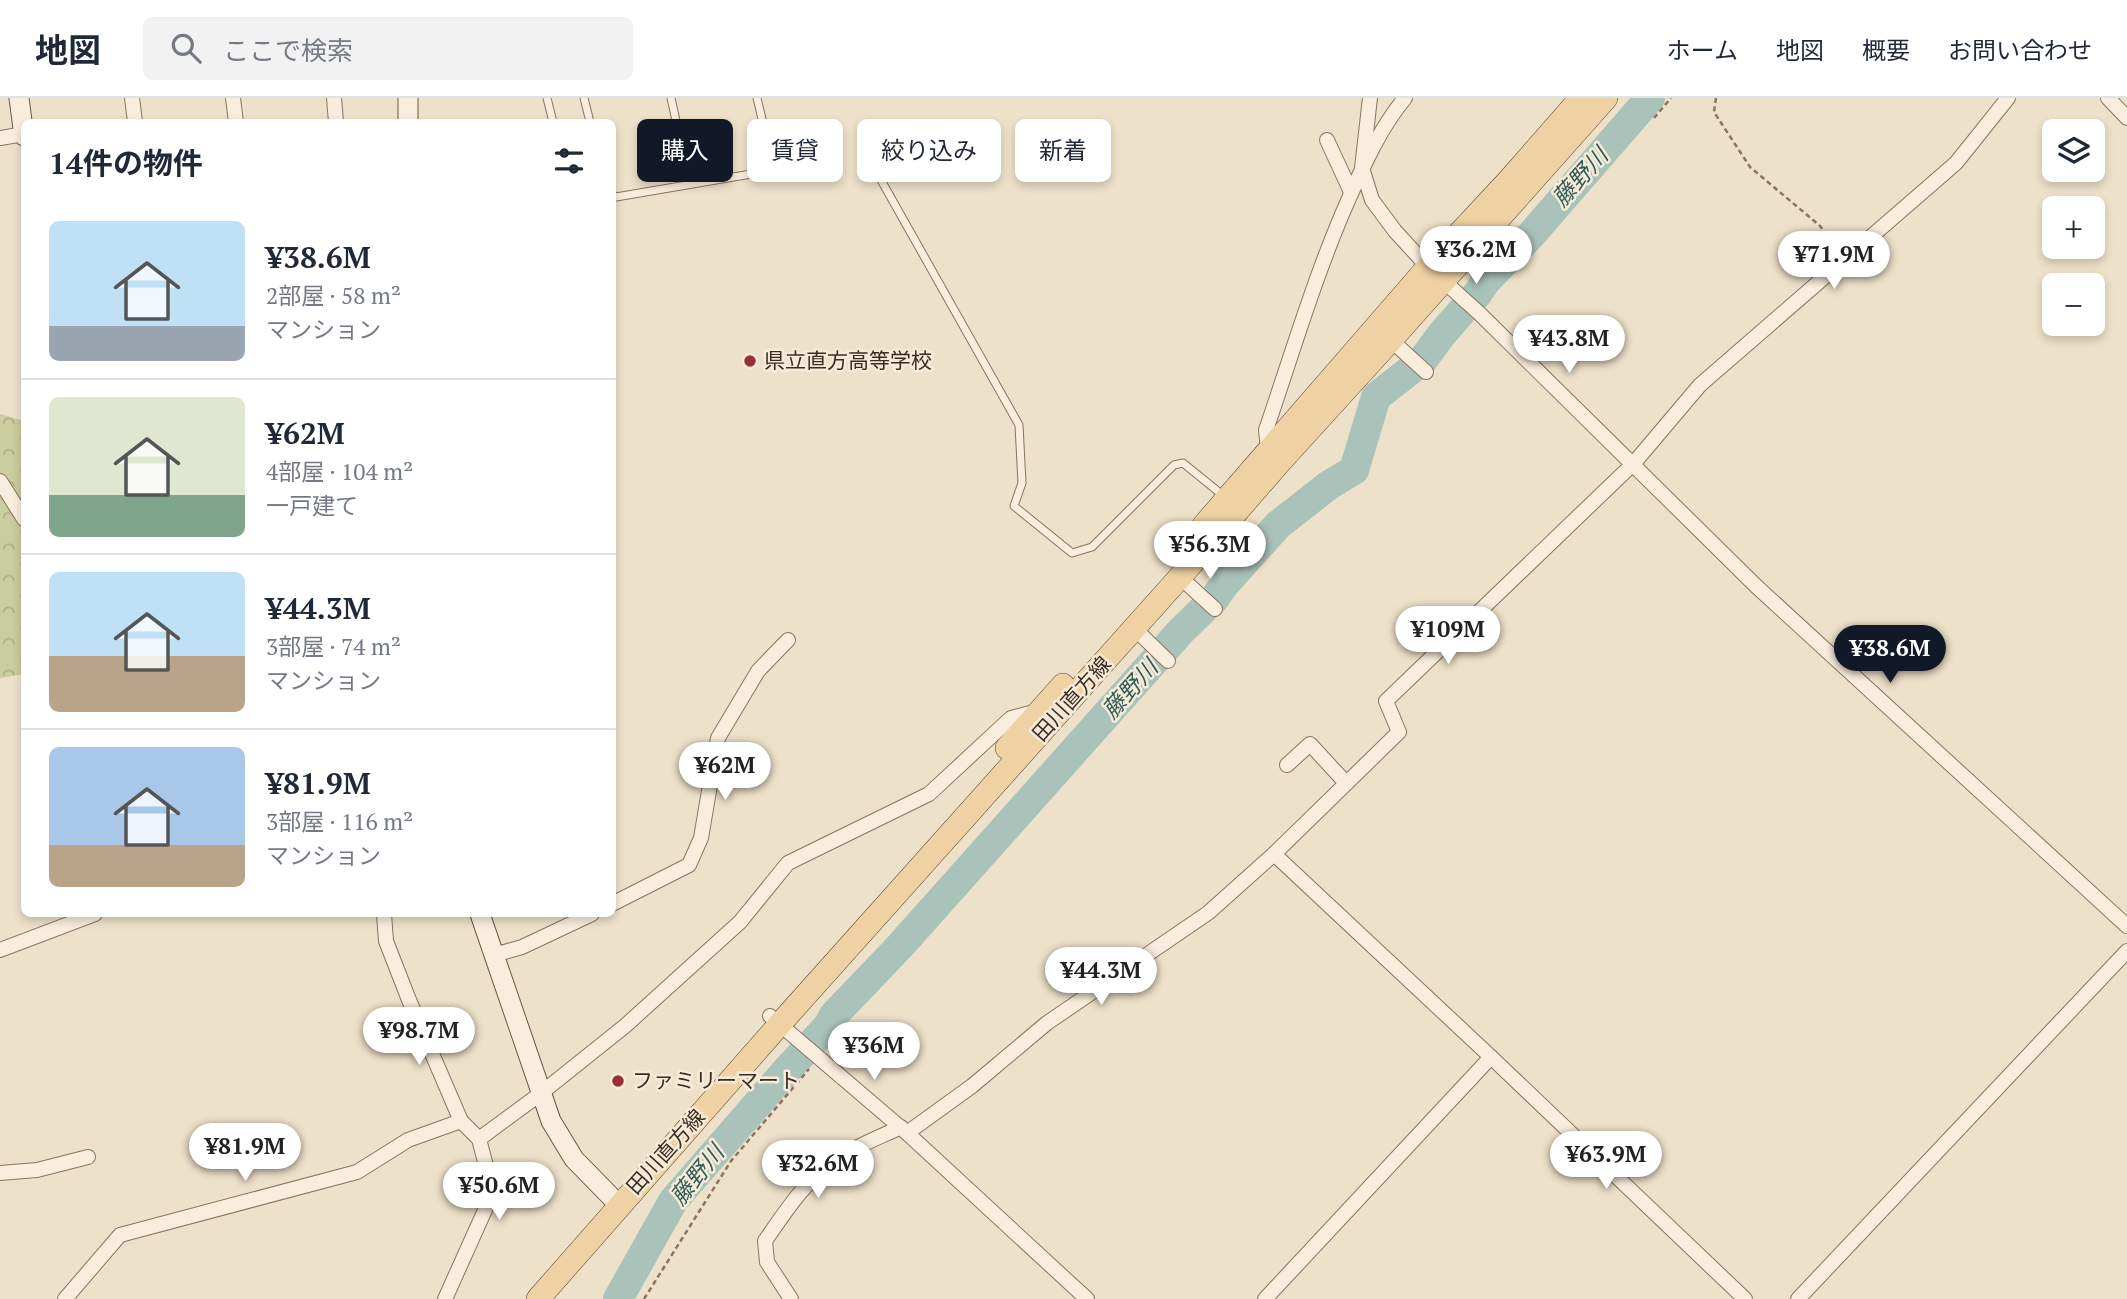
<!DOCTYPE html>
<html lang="ja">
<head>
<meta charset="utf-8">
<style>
	:root { --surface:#fff; --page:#f2f2f3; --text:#1f2937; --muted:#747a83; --line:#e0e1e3; --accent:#111827 }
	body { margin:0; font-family:"PT Serif","Noto Sans JP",serif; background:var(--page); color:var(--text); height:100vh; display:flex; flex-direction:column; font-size:26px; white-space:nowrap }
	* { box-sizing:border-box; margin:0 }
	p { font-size:23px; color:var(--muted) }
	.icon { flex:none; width:38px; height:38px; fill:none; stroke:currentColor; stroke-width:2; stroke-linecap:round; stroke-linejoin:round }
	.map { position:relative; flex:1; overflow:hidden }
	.side { position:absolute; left:21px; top:21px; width:595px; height:798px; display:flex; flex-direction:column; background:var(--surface); border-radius:10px; box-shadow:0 4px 10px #0003 }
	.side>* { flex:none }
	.top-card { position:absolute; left:637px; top:21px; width:665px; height:63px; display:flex; gap:14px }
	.tools { position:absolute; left:2042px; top:21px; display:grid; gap:14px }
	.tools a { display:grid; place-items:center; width:63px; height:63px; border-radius:10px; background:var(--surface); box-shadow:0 4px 10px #0003; font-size:35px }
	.price { position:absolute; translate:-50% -60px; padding:0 16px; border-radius:24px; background:#fff; color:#222; font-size:23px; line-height:46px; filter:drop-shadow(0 2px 4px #0008) }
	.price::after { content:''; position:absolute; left:50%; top:42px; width:21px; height:16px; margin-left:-10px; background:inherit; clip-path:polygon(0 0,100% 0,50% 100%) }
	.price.selected { background:var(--accent); color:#fff }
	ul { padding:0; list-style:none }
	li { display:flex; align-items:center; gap:21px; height:175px; padding:0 28px }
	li+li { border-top:2px solid var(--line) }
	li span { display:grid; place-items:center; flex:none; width:196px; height:140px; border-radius:10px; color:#555 }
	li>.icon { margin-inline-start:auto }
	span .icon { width:84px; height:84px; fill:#fffc; stroke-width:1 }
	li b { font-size:30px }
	h2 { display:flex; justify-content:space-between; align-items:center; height:84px; padding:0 28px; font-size:30px }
	.tag { padding:0 24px; border-radius:10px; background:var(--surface); box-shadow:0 4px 10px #0003; font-size:24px; line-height:63px }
	.tag.selected { background:var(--accent); color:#fff }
	header { display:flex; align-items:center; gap:42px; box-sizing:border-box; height:98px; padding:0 35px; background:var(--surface); border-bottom:2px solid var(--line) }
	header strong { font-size:33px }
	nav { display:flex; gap:38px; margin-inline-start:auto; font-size:24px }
	.search { width:490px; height:63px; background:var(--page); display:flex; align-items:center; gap:18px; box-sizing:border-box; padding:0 24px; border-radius:10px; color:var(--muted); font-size:26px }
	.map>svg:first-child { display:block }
	.forest { fill:url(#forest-crowns) }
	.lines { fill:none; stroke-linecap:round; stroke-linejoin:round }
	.river { stroke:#aac3ba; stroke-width:30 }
	.lane-casing { stroke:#8b735e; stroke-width:9 }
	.street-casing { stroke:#8b735e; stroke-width:16 }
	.secondary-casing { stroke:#6d5441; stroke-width:21 }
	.primary-casing { stroke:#594132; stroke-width:24 }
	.path { stroke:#8b735e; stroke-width:2.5; stroke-dasharray:5 3.5; stroke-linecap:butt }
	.lane { stroke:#f9eedd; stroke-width:7 }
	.street { stroke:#f9eedd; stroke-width:14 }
	.secondary { stroke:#f9eedd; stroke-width:19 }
	.primary { stroke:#efd2a3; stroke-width:23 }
	.poi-dot { fill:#992f37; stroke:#f6ebd9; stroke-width:2.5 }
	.labels { text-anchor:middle; stroke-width:5; stroke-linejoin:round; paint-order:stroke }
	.poi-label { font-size:21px; fill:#3b2c21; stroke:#f6ebd9; text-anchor:start }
	.street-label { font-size:21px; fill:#3b2c21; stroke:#f6ebd9 }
	.water-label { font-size:23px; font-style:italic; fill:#315b55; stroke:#f6ebd9 }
</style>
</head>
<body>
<header>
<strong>地図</strong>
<div class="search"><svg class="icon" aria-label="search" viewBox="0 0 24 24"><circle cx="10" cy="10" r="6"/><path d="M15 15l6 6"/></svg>ここで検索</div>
<nav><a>ホーム</a><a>地図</a><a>概要</a><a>お問い合わせ</a></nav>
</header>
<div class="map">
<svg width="2127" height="1201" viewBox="0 0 2127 1201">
	<defs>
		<pattern id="forest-crowns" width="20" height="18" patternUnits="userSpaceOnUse" patternTransform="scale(1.75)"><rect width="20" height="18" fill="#cacd9d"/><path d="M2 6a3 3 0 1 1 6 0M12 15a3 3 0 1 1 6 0" fill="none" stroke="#aeb087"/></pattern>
	</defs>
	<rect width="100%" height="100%" fill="#eee1c9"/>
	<path class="forest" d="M 0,316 L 24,323 L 24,576 L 0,580 Z"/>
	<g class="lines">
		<path class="river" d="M 618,1201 L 673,1103 L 786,973 L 828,928 L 834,917 L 900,848 L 1181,533 L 1215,500 L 1223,488 L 1278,427 L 1329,387 L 1354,372 L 1376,299 L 1422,263 L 1442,236 L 1478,195 L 1486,183 L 1531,137 L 1650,0"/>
		<defs>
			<g id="lane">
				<path d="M 547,0 L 553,24"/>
				<path d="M 584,0 L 590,24"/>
				<path d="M 671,0 L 690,86"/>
				<path d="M 872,66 L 1019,327 L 1022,385 L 1014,408 L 1072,455 L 1092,449 L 1174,367 L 1183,365 L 1225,399"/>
				<path d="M 612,96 L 616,99 L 763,74 L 772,63 L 757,0"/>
			</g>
			<g id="street">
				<path d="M 132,0 L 135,24"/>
				<path d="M 233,0 L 236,24"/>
				<path d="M 334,0 L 336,24"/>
				<path d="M 1370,0 L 1362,70 L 1372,102 L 1395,133 L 1428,169 L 1479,215 L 1756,488 L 2127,828"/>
				<path d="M 2108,0 L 2127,20"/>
				<path d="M 0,40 L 24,36"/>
				<path d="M 1327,42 L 1351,94"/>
				<path d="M 1392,243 L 1426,274"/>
				<path d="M 1268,352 L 1266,332 C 1293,253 1316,174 1350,98 C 1365,64 1381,29 1405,0"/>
				<path d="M 0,383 L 24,421"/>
				<path d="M 1180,479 L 1215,511"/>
				<path d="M 1134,530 L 1168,563"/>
				<path d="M 1287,667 L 1310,646 L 1346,685"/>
				<path d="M 1274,756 L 1491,959 L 1745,1201"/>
				<path d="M 612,806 L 689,767 L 701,740 L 718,640 L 758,573 L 788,542"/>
				<path d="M 384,816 L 386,843 L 409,902 L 461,1023 L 479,1041 L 491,1087 L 485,1112 L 445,1201"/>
				<path d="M 0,852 L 95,816"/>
				<path d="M 494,857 L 522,849 L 592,816"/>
				<path d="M 770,918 L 907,1035 L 1087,1201"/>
				<path d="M 907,1035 L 972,988 L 1047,925 L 1208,815 L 1274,756 L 1399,634 L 1386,603 L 1634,365 L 1700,287 L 1956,65 L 2008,0"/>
				<path d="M 479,1041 L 540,996 L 625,928 L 740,824 L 788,765 L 929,696 L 1011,620 L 1038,613"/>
				<path d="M 0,1075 L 37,1072 L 88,1059"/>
				<path d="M 65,1201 L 120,1137 L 357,1074 L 408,1042 L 461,1023"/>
				<path d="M 791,1201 L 767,1164 L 765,1143 C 785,1114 806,1081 837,1061 C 856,1048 880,1039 901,1029"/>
				<path d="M 1265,1201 L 1491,959"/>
				<path d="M 1798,1201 L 2127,853"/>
			</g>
			<g id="secondary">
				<path d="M 19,0 L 24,38"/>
				<path d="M 408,0 L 408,24"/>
				<path d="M 480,816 L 551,1023 L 574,1061 L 619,1107"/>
			</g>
			<g id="primary">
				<path d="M 1204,427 L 1428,169 L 1510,81 L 1581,0"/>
				<path d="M 1007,650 L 1063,587"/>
				<path d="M 538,1201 L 779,927 L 1180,479 L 1279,365 L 1391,242 L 1606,0"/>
			</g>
		</defs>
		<use href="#lane" class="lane-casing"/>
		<use href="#street" class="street-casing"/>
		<use href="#secondary" class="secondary-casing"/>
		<use href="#primary" class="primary-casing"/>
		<g class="path">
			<path d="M 1716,0 L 1714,14 L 1750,69 L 1819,127 L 1838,149"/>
			<path d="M 1654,20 L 1671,0"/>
			<path d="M 644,1201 L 731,1063 L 809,971"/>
		</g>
		<use href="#lane" class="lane"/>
		<use href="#street" class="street"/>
		<use href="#secondary" class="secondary"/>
		<use href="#primary" class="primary"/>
	</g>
	<g class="poi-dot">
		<circle cx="750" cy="263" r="7"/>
		<circle cx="618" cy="983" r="7"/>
	</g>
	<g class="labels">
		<g class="poi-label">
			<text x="764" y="270">県立直方高等学校</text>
			<text x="632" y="990">ファミリーマート</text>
		</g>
		<g class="street-label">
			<text transform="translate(1072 601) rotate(-48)" y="7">田川直方線</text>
			<text transform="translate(666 1054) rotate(-48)" y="7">田川直方線</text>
		</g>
		<g class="water-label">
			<text transform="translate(1580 79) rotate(-48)" y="8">藤野川</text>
			<text transform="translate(1130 591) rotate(-48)" y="8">藤野川</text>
			<text transform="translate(697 1077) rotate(-51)" y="8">藤野川</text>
		</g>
	</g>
</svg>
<div class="tools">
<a><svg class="icon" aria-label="layers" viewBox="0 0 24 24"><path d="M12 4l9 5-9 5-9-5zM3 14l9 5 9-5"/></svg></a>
<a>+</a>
<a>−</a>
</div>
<b class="price" style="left:1476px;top:188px">¥36.2M</b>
<b class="price" style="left:1834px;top:193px">¥71.9M</b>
<b class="price" style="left:1569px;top:277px">¥43.8M</b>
<b class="price" style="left:1210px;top:483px">¥56.3M</b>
<b class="price" style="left:1448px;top:568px">¥109M</b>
<b class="price selected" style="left:1890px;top:587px">¥38.6M</b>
<b class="price" style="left:725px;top:704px">¥62M</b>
<b class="price" style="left:1101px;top:909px">¥44.3M</b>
<b class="price" style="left:419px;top:969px">¥98.7M</b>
<b class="price" style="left:874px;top:984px">¥36M</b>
<b class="price" style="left:245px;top:1085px">¥81.9M</b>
<b class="price" style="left:1606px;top:1093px">¥63.9M</b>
<b class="price" style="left:818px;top:1102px">¥32.6M</b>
<b class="price" style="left:499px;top:1124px">¥50.6M</b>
<div class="top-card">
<a class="tag selected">購入</a>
<a class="tag">賃貸</a>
<a class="tag">絞り込み</a>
<a class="tag">新着</a>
</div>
<section class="side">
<h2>14件の物件<svg class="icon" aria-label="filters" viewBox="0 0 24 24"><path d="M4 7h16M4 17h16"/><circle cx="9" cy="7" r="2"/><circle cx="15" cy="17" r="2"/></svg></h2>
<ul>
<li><span style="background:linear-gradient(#bfe0f5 75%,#9aa5b1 0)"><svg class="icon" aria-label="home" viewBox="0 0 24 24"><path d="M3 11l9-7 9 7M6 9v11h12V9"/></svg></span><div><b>¥38.6M</b><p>2部屋 · 58 m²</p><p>マンション</p></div></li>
<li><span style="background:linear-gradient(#dfe7d0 70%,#7fa58c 0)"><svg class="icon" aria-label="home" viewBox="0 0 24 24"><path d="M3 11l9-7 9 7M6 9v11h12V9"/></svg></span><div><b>¥62M</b><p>4部屋 · 104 m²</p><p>一戸建て</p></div></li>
<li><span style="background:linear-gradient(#bfe0f5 60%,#b9a48a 0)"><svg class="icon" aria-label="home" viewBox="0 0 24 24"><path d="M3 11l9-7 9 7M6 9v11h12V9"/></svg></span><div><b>¥44.3M</b><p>3部屋 · 74 m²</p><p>マンション</p></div></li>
<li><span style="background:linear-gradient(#a9c7e8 70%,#b9a48a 0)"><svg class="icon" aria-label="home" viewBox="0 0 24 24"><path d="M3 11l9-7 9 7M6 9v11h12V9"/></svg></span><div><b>¥81.9M</b><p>3部屋 · 116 m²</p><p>マンション</p></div></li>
</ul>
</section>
</div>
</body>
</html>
